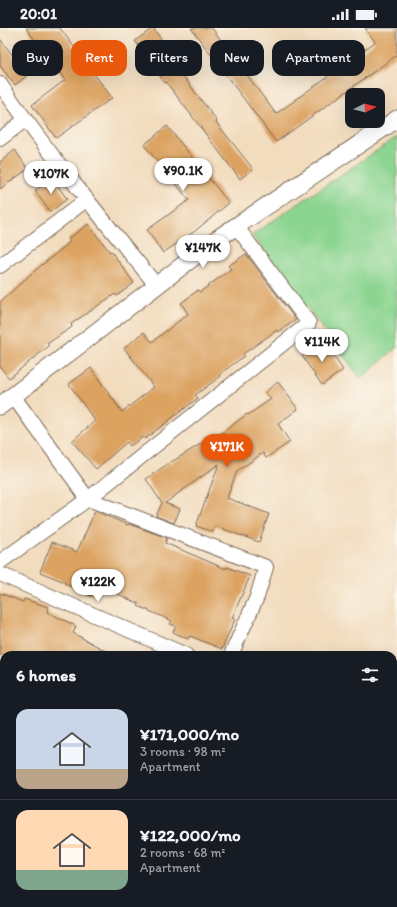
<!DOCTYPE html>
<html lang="en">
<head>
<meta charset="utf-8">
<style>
	:root { --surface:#171b24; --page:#20242c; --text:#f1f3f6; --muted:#9ea1a6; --line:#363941; --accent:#ea580c }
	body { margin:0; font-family:Itim,sans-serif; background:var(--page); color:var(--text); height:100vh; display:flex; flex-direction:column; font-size:15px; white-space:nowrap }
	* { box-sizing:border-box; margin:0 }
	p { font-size:13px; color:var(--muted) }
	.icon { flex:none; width:22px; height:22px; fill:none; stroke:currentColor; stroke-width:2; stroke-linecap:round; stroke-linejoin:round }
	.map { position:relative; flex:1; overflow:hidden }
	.details { position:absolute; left:0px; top:623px; width:397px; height:256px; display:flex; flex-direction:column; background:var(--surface); border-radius:12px 12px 0 0; box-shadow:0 4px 16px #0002 }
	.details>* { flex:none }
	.guide { position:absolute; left:12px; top:12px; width:373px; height:36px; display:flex; gap:8px }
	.needle { width:26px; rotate:84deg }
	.buttons { position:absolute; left:345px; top:60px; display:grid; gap:8px }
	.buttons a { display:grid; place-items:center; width:40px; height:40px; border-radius:8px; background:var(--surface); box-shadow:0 4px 16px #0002; font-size:20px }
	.price { position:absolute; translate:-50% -34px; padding:0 9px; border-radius:14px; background:#fff; color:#222; font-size:13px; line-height:26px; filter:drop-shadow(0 1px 2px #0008) }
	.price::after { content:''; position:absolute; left:50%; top:24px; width:12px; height:9px; margin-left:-6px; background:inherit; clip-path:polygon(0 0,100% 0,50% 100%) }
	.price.active { background:var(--accent); color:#fff }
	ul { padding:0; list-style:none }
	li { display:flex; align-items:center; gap:12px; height:100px; padding:0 16px }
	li+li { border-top:1px solid var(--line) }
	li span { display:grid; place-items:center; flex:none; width:112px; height:80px; border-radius:12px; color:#555 }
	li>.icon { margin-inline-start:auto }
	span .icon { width:48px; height:48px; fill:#fffc; stroke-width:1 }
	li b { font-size:17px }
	h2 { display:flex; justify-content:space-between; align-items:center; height:48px; padding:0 16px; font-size:17px }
	.chip { padding:0 14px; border-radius:12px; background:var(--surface); box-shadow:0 4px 16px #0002; font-size:14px; line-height:36px }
	.chip.active { background:var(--accent); color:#fff }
	.status { display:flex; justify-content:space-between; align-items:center; height:28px; padding:0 20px; background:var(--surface); direction:ltr }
	.status svg { height:11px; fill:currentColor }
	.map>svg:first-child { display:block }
	.green { fill:#8cd591; stroke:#648058 }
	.building { fill:#dba260 }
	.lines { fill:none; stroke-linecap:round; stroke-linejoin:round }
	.minor-casing { stroke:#7b6856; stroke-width:16 }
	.tertiary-casing { stroke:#7b6856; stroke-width:19 }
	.minor { stroke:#fff; stroke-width:14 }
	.tertiary { stroke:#fff; stroke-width:17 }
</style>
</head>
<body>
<div class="status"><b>20:01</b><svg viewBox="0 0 49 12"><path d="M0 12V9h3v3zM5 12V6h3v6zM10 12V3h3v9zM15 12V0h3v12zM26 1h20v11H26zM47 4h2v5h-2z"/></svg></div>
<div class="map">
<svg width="397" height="879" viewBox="0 0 397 879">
	<rect width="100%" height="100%" fill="#fbf7ec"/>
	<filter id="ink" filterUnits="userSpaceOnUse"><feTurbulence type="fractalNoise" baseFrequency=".025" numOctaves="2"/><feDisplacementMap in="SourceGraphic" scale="8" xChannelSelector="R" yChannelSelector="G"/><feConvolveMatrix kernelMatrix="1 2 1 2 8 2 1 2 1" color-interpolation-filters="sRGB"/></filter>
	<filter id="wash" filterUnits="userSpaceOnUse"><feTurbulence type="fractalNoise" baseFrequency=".012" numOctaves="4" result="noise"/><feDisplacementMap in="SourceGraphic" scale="16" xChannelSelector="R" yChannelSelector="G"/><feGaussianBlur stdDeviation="0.9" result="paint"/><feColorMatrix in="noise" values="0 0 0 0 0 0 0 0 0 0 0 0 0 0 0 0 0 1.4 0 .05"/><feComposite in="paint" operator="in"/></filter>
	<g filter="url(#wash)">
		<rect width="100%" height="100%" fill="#f2dcbe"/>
		<path class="green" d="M 397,109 L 397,319 L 361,351 L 252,207 Z"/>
		<g id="blocks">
			<g class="building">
				<path d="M 26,0 L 60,0 L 112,70 L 56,110 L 32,77 L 65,52 Z"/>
				<path d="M 153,0 L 183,42 L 180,44 L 217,93 L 216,94 L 253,141 L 240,151 L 166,54 L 165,55 L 135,13 Z"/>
				<path d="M 191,0 L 212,0 L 276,86 L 375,14 L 365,0 L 397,0 L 397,27 L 276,114 Z"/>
				<path d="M 0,11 L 28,47 L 15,57 L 0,38 Z"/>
				<path d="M 167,98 L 229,175 L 195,203 L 163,225 L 147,202 L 189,172 L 144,117 Z"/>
				<path d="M 15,122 L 28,141 L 0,161 L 0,134 Z"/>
				<path d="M 52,150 L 67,171 L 50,184 L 35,163 Z"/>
				<path d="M 88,196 L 110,224 L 111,223 L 134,255 L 117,268 L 115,266 L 71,296 L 72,299 L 47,316 L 49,318 L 9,350 L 0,339 L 0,274 L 32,245 L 70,214 L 68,211 Z"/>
				<path d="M 246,226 L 296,292 L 278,304 L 277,302 L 243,326 L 244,328 L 220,346 L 221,348 L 195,367 L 198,370 L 145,411 L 143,409 L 130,418 L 127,414 L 96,441 L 72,413 L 95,393 L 69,356 L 91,340 L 122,384 L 154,359 L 124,320 L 144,304 L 152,314 L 188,286 L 181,275 L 198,262 L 200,264 L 231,241 L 228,238 Z"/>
				<path d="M 323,313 L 343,342 L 322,357 L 302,328 Z"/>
				<path d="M 278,354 L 298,381 L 278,396 L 290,414 L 266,430 L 263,425 L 237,443 L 227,470 L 269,486 L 259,514 L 215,498 L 213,504 L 196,498 L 219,436 L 165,475 L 180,481 L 174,495 L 156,488 L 162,475 L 146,451 L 172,433 L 173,433 L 207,412 L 209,415 L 247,386 L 248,387 L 271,371 L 265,364 Z"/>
				<path d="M 95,483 L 128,497 L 129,496 L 167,510 L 165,515 L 226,541 L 227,539 L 250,548 L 232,590 L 235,591 L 222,621 L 190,608 L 188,611 L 173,604 L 176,598 L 170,596 L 172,593 L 138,578 L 139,576 L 97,556 L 91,568 L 64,555 L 65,554 L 40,544 L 52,514 L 77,524 Z"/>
				<path d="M 0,565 L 23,574 L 24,571 L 48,579 L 47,584 L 76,598 L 73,605 L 113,627 L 0,627 Z"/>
			</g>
		</g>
	</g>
	<g filter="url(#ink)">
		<use href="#blocks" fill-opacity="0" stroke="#7b6856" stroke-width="1"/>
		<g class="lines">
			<defs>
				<g id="minor">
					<path d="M 0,56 C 49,126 103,192 157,258"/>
					<path d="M 0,111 L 25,92"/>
					<path d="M 0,238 L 86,172"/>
					<path d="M 13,368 L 88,471 L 266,539 L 257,569 L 231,627"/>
					<path d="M 0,534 L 88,471 L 309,295 L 236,198"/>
					<path d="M 0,546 L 186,627"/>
					<path d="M 0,667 L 4,669"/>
					<path d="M 0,782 L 4,784"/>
					<path d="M 10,879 L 11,875"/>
					<path d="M 120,879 L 122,875"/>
				</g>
				<path id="tertiary" d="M 0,378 L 217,211 L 397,91"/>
			</defs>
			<use href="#minor" class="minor-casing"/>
			<use href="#tertiary" class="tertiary-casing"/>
			<use href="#minor" class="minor"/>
			<use href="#tertiary" class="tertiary"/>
		</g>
	</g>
</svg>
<div class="buttons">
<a><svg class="needle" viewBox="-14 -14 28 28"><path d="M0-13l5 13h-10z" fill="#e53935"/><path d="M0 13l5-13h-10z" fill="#9ea1a6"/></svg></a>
</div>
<b class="price" style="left:183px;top:164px">¥90.1K</b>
<b class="price" style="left:51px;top:167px">¥107K</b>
<b class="price" style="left:203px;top:241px">¥147K</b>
<b class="price" style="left:322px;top:335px">¥114K</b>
<b class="price active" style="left:227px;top:440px">¥171K</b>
<b class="price" style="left:98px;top:575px">¥122K</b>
<div class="guide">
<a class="chip">Buy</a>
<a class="chip active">Rent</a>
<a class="chip">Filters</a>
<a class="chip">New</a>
<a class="chip">Apartment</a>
</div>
<section class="details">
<h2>6 homes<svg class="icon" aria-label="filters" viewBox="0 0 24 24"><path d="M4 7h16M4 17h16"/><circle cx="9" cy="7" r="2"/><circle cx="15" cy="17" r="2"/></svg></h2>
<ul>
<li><span style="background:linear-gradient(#c9d6e8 75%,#b9a48a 0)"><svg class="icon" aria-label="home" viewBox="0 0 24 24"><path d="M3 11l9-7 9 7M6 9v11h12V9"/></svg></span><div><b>¥171,000/mo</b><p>3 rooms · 98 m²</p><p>Apartment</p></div></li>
<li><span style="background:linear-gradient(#ffd9b3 75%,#7fa58c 0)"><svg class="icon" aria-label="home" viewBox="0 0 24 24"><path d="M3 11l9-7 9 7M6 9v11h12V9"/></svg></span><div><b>¥122,000/mo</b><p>2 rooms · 68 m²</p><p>Apartment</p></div></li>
</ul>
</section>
</div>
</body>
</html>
